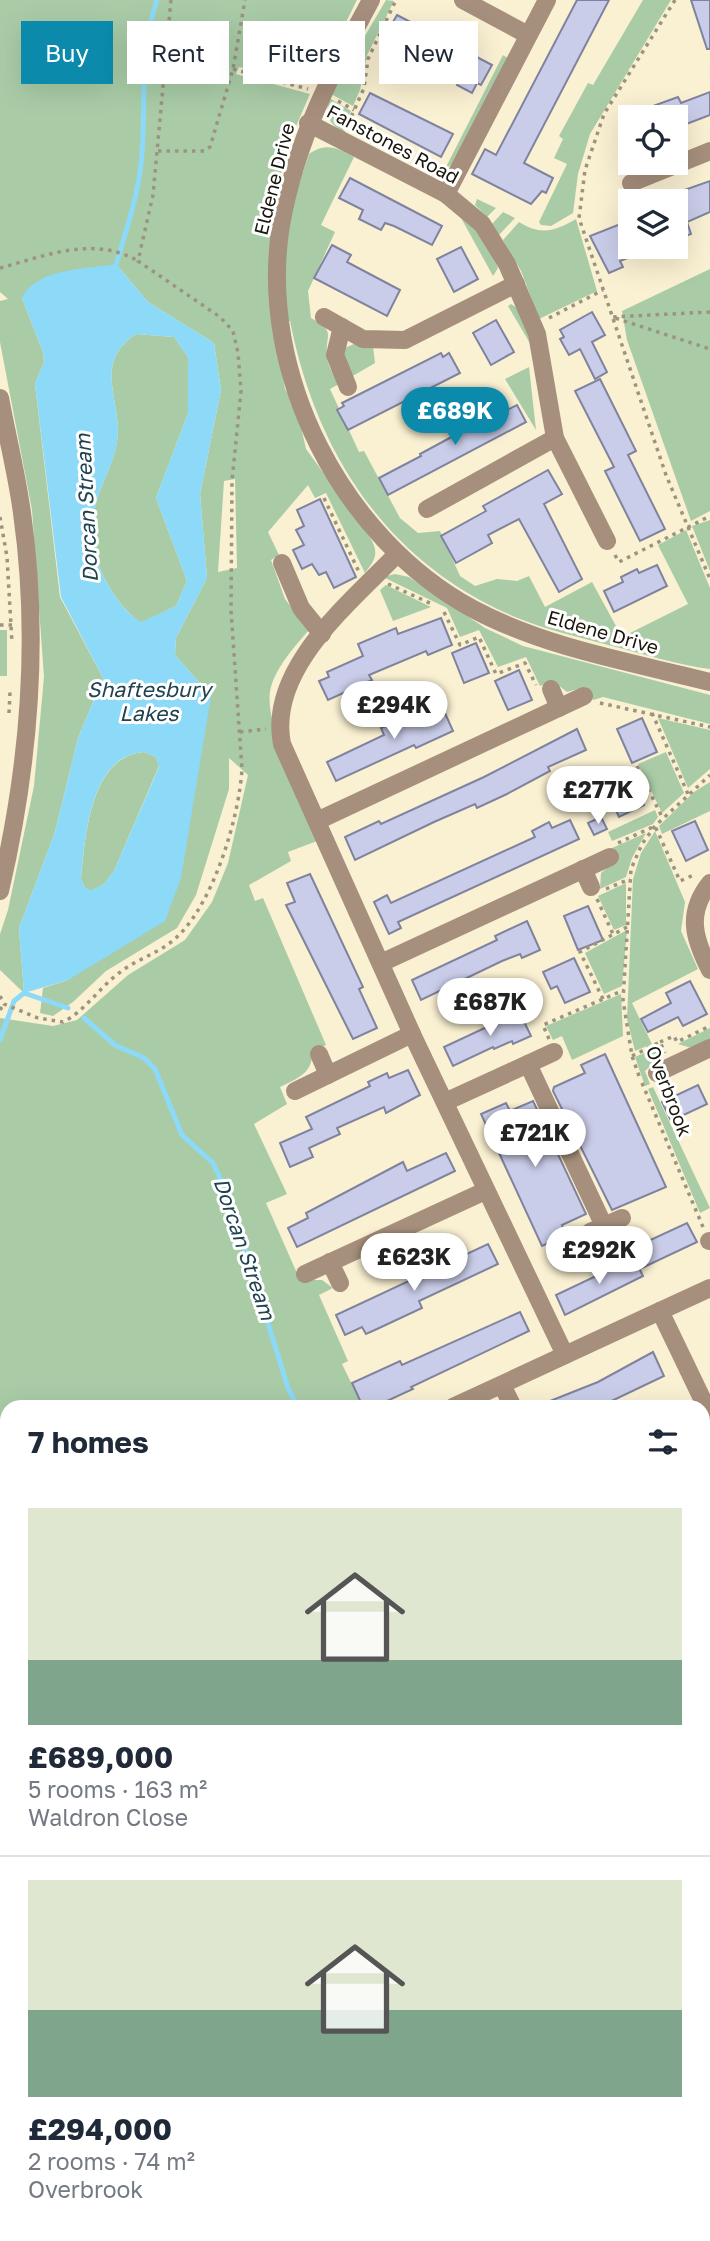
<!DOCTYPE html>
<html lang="en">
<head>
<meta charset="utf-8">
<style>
	:root { --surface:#fff; --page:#f6f6f7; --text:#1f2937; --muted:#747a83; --line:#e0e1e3; --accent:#0b8aac }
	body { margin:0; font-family:"Golos Text",sans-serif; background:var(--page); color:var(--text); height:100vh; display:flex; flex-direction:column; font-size:26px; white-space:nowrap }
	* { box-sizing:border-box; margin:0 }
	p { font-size:23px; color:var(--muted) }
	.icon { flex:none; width:38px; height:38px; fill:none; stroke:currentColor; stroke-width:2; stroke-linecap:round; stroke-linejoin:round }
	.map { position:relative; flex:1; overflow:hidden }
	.drawer { position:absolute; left:0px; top:1400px; width:710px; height:842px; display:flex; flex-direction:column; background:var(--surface); border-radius:21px 21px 0 0; box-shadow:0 7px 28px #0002 }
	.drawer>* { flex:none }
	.top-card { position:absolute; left:21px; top:21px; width:668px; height:63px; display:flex; gap:14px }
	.fabs { position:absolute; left:618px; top:105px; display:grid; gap:14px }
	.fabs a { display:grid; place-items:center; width:70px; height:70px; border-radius:0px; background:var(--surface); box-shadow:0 7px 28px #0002; font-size:35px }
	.price { position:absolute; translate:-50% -60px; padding:0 16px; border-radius:24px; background:#fff; color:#222; font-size:23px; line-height:46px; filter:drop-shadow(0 2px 4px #0008) }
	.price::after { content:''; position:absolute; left:50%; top:42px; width:21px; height:16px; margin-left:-10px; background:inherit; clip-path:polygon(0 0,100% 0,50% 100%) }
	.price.selected { background:var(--accent); color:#fff }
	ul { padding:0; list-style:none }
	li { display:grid; align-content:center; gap:14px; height:371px; padding:0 28px }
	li+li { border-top:2px solid var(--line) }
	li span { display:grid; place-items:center; height:217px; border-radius:0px; color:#555 }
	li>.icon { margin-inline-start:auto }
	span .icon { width:126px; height:126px; fill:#fffc; stroke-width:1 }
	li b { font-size:30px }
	h2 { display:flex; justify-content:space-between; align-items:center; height:84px; padding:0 28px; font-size:30px }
	.chip { padding:0 24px; border-radius:0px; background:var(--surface); box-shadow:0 7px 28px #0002; font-size:24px; line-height:63px }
	.chip.selected { background:var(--accent); color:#fff }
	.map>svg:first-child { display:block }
	.green { fill:#a9cca7; fill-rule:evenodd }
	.water { fill:#8cd9f8; fill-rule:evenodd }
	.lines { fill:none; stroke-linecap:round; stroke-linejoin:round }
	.stream { stroke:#8cd9f8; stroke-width:5 }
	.building { fill:#cacde9; stroke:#80839d; stroke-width:2 }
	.path { stroke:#9c947f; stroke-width:3.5; stroke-dasharray:3.5 5; stroke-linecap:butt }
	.minor { stroke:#a68f7c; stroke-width:18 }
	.major { stroke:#66401a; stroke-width:18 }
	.labels { text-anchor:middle; stroke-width:6; stroke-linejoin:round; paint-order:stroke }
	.street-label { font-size:19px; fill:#19150b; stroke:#fff }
	.water-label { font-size:21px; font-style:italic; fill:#1f4350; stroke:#fff }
</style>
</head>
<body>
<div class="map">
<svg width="710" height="2241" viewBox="0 0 710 2241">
	<rect width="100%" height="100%" fill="#faf0d2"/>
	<g class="green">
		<path d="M 0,0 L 357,0 L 315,84 L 239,67 L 236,74 L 310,94 L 290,140 L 279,182 L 293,202 L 309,154 C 326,142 338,148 354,157 L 321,225 L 335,232 L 308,291 L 311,318 C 337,333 325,332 327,356 C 327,365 334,375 339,384 L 330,389 L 359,452 L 364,451 L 400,518 L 418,533 L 440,531 L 460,576 L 475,586 L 497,579 L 517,581 L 529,576 L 545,607 L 592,582 L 622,637 L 688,604 L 658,545 L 686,530 L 710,588 L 710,669 C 677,665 644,654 612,646 C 579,637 546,630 515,617 C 387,563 316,453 290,321 L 273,328 L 285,389 L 297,409 L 306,449 L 370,537 C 379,553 376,559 365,573 L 326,493 L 315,498 L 308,485 L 268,532 L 279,555 L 271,560 L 285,599 L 309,630 C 295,646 277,666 271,687 C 261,719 304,809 317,841 L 288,852 L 291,861 L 249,885 L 255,901 L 263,898 L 326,1045 L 312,1052 C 313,1073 298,1078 280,1087 L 287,1104 L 254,1124 L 287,1194 L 266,1203 L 300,1280 L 322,1280 L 333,1288 L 319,1295 L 348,1361 L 342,1364 L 363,1407 L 7,1407 L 7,1816 L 0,1819 L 0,1018 L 53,1026 L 77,1020 L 128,975 L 185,940 L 212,902 L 228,863 L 248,775 L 229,758 L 229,789 L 196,895 L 177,928 L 106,971 L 73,1002 L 53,1016 L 40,1013 L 43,988 L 68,980 L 211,696 L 175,655 L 176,638 L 207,578 L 200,494 L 221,390 L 214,343 L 148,302 L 116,264 L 22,298 L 43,352 L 44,362 L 35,384 L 60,597 L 103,678 L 78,738 L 55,832 L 19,928 L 24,993 L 0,970 L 0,934 L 8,910 L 34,786 L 44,677 L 32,510 L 0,342 L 0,301 L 8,299 L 0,292 ZM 235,479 L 237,568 L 218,572 L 224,481 Z"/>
		<path d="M 386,0 L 394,1 L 367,55 L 360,90 L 353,106 L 331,94 Z"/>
		<path d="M 643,0 L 671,0 L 590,134 L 578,174 L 573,213 L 551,226 L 541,225 L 539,222 L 567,164 L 554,158 L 563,139 L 559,136 L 588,83 L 593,85 Z"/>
		<path d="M 503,55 L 509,59 L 451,165 L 445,169 Z"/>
		<path d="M 329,98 L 351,111 L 342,128 L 347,134 C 331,126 324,117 329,98 Z"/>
		<path d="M 477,199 L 496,208 L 487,217 L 475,205 Z"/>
		<path d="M 503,212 L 515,218 L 499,235 L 492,224 Z"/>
		<path d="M 460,216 C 479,228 492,247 498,268 L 493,276 Z"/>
		<path d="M 576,219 L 597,291 L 539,319 L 521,271 L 503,240 L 519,222 C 541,236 555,231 576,219 Z"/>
		<path d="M 710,269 L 710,511 L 691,521 L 627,340 L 622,311 Z"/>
		<path d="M 511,304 L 522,311 L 531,345 L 508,306 Z"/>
		<path d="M 136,334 L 174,337 L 188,357 L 188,413 L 156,498 L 187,581 L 176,606 L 141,623 C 125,611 117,600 107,583 C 88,549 88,517 104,481 C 111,465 118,448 118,430 C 117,392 96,361 136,334 Z"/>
		<path d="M 356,343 L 373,346 L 375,363 L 351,377 L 341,359 L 345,348 Z"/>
		<path d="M 529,367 L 536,430 L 505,379 Z"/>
		<path d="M 710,520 L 710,571 L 692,526 Z"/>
		<path d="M 395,574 L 409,577 L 485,628 L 523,646 L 710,695 L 710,724 L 603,697 L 593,700 L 586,687 L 567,692 L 553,681 L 540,686 L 526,657 L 498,667 L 479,630 L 460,637 L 447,608 L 383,577 Z"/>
		<path d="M 386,585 L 431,607 L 393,621 L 380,590 Z"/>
		<rect x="0" y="630" width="7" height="46"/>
		<path d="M 658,718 L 710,730 L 710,769 L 688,788 Z"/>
		<path d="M 144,752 L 156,757 L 159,766 L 114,871 L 103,885 L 91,891 L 85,888 L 81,879 C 85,837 90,756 144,752 Z"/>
		<path d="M 666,752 L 684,793 L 662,813 L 638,764 Z"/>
		<path d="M 710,782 L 710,811 L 662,834 L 659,826 L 694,792 Z"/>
		<path d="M 655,810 L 658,817 L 653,824 L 612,841 L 608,832 Z"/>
		<path d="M 655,831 L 685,902 L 681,931 L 698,969 L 632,1003 L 652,1044 L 635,1051 L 627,1019 L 633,879 L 641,853 Z"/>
		<path d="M 646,833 L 632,858 L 626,877 L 600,889 L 601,873 L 617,860 L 612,848 Z"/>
		<path d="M 626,883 L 626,925 L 614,930 L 598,896 Z"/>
		<path d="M 627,930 L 622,986 L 604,994 L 585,953 Z"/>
		<path d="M 621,994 L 623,1036 L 572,1060 L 562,1036 L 553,1040 L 546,1026 Z"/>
		<path d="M 710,1028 L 710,1040 L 691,1048 L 678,1044 Z"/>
		<path d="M 655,1048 L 658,1059 L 645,1071 L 650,1084 L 645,1086 L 635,1057 Z"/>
		<path d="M 653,1087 L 710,1208 L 700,1213 L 648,1089 Z"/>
		<path d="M 710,1560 L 710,1589 L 704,1593 L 704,1563 Z"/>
		<path d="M 710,1638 L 710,1749 L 704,1752 L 704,1641 Z"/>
		<path d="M 704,1784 L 710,1795 L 710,2241 L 586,2241 L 583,2235 L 704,2235 Z"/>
		<path d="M 7,1823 L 7,1856 L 0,1859 L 0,1826 Z"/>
		<path d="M 7,1886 L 7,2235 L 267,2235 L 266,2241 L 0,2241 L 0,1889 Z"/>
	</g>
	<path class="water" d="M 116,264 L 148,302 L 214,343 L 221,390 L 200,494 L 207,578 L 176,638 L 175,655 L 211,696 L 181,878 L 165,921 L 68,980 L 24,993 L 19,928 L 55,832 L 78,738 L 103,678 L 61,597 L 35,384 L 44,362 L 43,352 L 22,298 C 35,268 89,269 116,264 ZM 136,334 L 174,337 L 188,357 L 188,413 L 156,498 L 187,581 L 176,606 L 141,622 C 125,612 117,600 107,583 C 88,549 88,517 104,481 C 111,465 118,449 118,430 C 117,392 96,361 136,334 ZM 144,752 L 156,757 L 159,767 L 114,871 L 103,885 L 91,890 L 85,888 L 81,878 C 85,837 90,755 144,752 Z"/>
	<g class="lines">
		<g class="stream">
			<path d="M 115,268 C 125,234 137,200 141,164 C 147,109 138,54 157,0"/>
			<path d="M 26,989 L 24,993 L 68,1008"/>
			<path d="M 84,1018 L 115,1045 L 144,1058 L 155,1069 L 182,1135 L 213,1163 L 229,1197 L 288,1388 L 298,1407"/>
			<path d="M 0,1040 L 14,1001 L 24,993"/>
			<path d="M 704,1810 L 710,1816"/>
		</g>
	</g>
	<g class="building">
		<path d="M 577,0 L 609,0 L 524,163 L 553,178 L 546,193 L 542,191 L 531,204 L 472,174 L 485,149 L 496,155 Z"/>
		<path d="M 691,0 L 710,0 L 710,49 L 707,49 Z"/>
		<path d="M 397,15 L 492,65 L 481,85 L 477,83 L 472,93 L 457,85 L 462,76 L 411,50 L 407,58 L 381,43 Z"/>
		<path d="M 710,92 L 710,115 L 676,128 L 676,117 L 629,117 L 628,115 L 678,97 L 681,103 Z"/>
		<path d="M 370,93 L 453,134 L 441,157 L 359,114 Z"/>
		<path d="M 350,178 L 442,226 L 432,245 L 394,226 L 385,223 L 381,230 L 359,219 L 363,210 L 339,198 Z"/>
		<path d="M 710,181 L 710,212 L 687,222 L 691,234 L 676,240 L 676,193 Z"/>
		<path d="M 623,223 L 625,228 L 630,226 L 630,257 L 620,261 L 623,267 L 609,273 L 590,236 Z"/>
		<path d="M 332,245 L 351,255 L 347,262 L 400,290 L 387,316 L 314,278 Z"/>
		<path d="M 461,247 L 478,279 L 454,292 L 437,259 Z"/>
		<path d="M 592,312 L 605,335 L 592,342 L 607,372 L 595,379 L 580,349 L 569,355 L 560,339 L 564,337 L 560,330 Z"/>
		<path d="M 496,320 L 514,352 L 491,365 L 473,333 Z"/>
		<path d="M 441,353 L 443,357 L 449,353 L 460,373 L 348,430 L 337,410 L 344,406 L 342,403 Z"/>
		<path d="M 600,379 L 636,451 L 628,455 L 665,529 L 640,541 L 605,471 L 614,467 L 575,391 Z"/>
		<path d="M 503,403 L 507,410 L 517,405 L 526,422 L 388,495 L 379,478 L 421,456 L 420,454 L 483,420 L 480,415 Z"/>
		<path d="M 548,470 L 562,494 L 544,504 L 582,579 L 559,592 L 519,519 L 488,535 L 492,543 L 456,563 L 441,536 L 486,511 L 483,506 Z"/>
		<path d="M 320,499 L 356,577 L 334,588 L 326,572 L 319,575 L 312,564 L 302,569 L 293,550 L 304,545 L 296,530 L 304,526 L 297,510 Z"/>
		<path d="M 657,565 L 667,586 L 614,612 L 604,591 L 623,582 L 621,577 L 637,569 L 639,573 Z"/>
		<path d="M 441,618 L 452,645 L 428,655 L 426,651 L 369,675 L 372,680 L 328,700 L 319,681 L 329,677 L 327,672 L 363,656 L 358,644 L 396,628 L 398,634 Z"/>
		<path d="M 476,643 L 489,673 L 464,683 L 452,653 Z"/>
		<path d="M 519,670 L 532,700 L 508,710 L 495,681 Z"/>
		<path d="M 440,702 L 453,731 L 416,748 L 414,745 L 336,781 L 327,762 L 384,735 L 381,728 Z"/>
		<path d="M 642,718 L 657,752 L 632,763 L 617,729 Z"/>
		<path d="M 577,729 L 586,750 L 548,767 L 550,771 L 507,794 L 477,808 L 475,804 L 434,822 L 355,860 L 345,837 L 379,821 L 381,824 L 484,777 Z"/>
		<path d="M 628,771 L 644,805 L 619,817 L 603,783 Z"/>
		<path d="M 601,817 L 607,829 L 594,835 L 588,823 Z"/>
		<path d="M 570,820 L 579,839 L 398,922 L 401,928 L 389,934 L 374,902 L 387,895 L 391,903 L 535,837 L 532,831 L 549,822 L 552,828 Z"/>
		<path d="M 695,821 L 708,850 L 686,861 L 672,831 Z"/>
		<path d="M 310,874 L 363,987 L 359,989 L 377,1028 L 353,1039 L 286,905 L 295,902 L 287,883 Z"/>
		<path d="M 588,906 L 603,940 L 578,950 L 564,916 Z"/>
		<path d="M 527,921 L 540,950 L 522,958 L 520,954 L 502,961 L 421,1000 L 412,980 L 497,940 L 495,936 Z"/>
		<path d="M 574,958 L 590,992 L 565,1003 L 557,986 L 551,989 L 543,972 Z"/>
		<path d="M 690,981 L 707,1014 L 683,1026 L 678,1017 L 648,1032 L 641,1019 L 671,1003 L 666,993 Z"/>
		<path d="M 517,1007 L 531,1036 L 513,1044 L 512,1041 L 494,1049 L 493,1047 L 453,1066 L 444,1047 L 502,1020 L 500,1015 Z"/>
		<path d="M 605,1054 L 666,1187 L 612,1210 L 553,1091 L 554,1087 L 585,1073 L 581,1065 Z"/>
		<path d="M 408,1070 L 420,1095 L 386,1113 L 384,1107 L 337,1128 L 340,1134 L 309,1148 L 313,1157 L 290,1167 L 280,1143 L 312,1129 L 306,1117 L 370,1086 L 368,1082 L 387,1073 L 389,1078 Z"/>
		<path d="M 698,1085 L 707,1104 L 671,1121 L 662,1102 Z"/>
		<path d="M 533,1101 L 586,1214 L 562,1225 L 566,1235 L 542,1246 L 481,1114 L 506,1103 L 510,1111 Z"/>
		<path d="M 446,1153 L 455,1171 L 297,1247 L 288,1228 L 308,1218 L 306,1213 L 403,1162 L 407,1171 Z"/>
		<path d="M 687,1223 L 697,1242 L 642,1268 L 633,1248 Z"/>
		<path d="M 488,1244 L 498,1264 L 419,1301 L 422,1308 L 377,1329 L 366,1334 L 362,1327 L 345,1335 L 336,1315 Z"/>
		<path d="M 634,1258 L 643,1276 L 565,1315 L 556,1295 Z"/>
		<path d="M 520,1312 L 529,1331 L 411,1387 L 413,1389 L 374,1407 L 363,1407 L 352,1383 L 400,1361 L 402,1365 Z"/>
		<path d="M 653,1352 L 664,1376 L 599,1407 L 535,1407 L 598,1382 Z"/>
	</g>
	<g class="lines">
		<g class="path">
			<path d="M 675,0 L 604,114 L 585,170 L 579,218 L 666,475 L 710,579"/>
			<path d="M 233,69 L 308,89"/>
			<path d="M 338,101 L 354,110"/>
			<path d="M 348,124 L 364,88 L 368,59 L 396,0"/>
			<path d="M 158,151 L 204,151 L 210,147 L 233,69 L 245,0"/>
			<path d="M 0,268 C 45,256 93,235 138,261"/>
			<path d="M 710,312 L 612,317 L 710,349"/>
			<path d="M 549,318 L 603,290"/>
			<path d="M 324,498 L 359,572"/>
			<path d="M 0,517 L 7,557 L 12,643"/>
			<path d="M 615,555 L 619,562 L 710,516"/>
			<path d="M 388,584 L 432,604"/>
			<path d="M 444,612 L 460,645 L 479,637 L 496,674 L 525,663 L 536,685"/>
			<path d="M 0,625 L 12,625"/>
			<path d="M 600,703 L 710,727"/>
			<path d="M 9,713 L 10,692"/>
			<path d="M 652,713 L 688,794"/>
			<path d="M 240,732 L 266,729"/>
			<path d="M 637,766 L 662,817"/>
			<path d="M 618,843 L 655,826 L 680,881 L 696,874"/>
			<path d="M 606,889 L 630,879"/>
			<path d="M 597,899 L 613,934"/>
			<path d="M 0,996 L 4,1004 L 38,1018 L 63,1022 C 84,1012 100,987 119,973 C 138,958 161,953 178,936 C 214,901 239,818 242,769 L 231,611 L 232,481 L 241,391 L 238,353 L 233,331 L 220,317 L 138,261 L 153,195 L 171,0"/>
			<path d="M 603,999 L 580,952 L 629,926"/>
			<path d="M 0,1010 L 4,1004"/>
			<path d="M 549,1039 L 543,1025 L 624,990"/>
			<path d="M 660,1042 L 674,1036 L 677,1042 L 710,1026"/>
			<path d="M 632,1056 L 660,1042 L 665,1053"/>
			<path d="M 639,1076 L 632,1056 L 623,1000 L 631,869 L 642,844 L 655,826 L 710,775"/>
			<path d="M 642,1083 L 703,1227"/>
			<path d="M 704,1597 L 710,1593"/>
			<path d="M 0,1822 L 7,1820"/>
		</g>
		<g class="minor">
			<path d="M 371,0 C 331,74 296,140 281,225 C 257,373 342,538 473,609 C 546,648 631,662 710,682"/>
			<path d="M 463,0 L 528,35"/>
			<path d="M 308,123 L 446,194 L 482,224 L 507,264 L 537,334 L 555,438 L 607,541"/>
			<path d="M 631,183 L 710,151"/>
			<path d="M 446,194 L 547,0"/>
			<path d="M 324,317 L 363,339 L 405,340 L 516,284"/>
			<path d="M 342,327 L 335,355 L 348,387"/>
			<path d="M 0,398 C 7,436 17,475 22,513 C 40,640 29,767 0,891"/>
			<path d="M 427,509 L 555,438"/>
			<path d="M 397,554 C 350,603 267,669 282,744 L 412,1034 L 565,1355"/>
			<path d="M 282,563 L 301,608 L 322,634"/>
			<path d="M 551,689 L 559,708"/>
			<path d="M 317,821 L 584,696"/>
			<path d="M 583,869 L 591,887"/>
			<path d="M 710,883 C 686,913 694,939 710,970"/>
			<path d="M 381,963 L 610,857"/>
			<path d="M 319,1054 L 328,1075"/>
			<path d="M 528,1064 L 554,1052"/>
			<path d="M 657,1073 L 710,1048"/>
			<path d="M 295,1091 L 412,1034"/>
			<path d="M 445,1102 L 528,1064 L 604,1226"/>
			<path d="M 590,1232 L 622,1218"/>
			<path d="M 709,1241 L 710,1241"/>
			<path d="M 330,1262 L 340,1283"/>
			<path d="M 305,1274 L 485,1191"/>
			<path d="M 660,1311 L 710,1288"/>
			<path d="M 502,1385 L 513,1407"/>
			<path d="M 453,1407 L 660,1311 L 710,1415"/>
			<path d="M 312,2241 L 319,2238"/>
		</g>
		<g class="major">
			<path d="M 704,1630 L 710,1626"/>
			<path d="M 0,1871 L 7,1868"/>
		</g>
	</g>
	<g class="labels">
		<g class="street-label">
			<text transform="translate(393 144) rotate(28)" y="7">Fanstones Road</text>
			<text transform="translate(274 179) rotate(-76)" y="7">Eldene Drive</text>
			<text transform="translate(603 632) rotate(16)" y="7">Eldene Drive</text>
			<text transform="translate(669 1091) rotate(69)" y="7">Overbrook</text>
		</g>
		<g class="water-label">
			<text transform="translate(87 508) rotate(-93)" y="7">Dorcan Stream</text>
			<text x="149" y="697">Shaftesbury<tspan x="149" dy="24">Lakes</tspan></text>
			<text transform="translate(244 1249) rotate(71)" y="7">Dorcan Stream</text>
		</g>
	</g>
</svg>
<div class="fabs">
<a><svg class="icon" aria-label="locate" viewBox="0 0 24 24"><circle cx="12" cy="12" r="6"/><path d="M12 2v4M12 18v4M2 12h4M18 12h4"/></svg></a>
<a><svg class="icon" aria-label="layers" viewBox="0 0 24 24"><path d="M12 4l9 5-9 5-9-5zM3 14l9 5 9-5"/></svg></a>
</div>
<b class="price selected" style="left:455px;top:447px">£689K</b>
<b class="price" style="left:394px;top:741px">£294K</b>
<b class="price" style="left:598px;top:826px">£277K</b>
<b class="price" style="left:490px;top:1038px">£687K</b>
<b class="price" style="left:535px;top:1169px">£721K</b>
<b class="price" style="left:599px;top:1286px">£292K</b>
<b class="price" style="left:414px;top:1293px">£623K</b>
<div class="top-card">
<a class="chip selected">Buy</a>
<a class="chip">Rent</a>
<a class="chip">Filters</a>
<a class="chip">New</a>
</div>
<section class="drawer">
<h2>7 homes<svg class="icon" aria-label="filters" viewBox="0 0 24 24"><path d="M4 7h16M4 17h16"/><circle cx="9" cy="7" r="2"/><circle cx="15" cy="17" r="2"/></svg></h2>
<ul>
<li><span style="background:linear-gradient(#dfe7d0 70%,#7fa58c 0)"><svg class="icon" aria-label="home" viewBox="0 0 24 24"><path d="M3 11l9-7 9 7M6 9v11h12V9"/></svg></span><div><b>£689,000</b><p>5 rooms · 163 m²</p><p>Waldron Close</p></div></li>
<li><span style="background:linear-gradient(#dfe7d0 60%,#7fa58c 0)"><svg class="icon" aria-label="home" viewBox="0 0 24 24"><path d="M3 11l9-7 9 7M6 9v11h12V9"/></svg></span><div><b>£294,000</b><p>2 rooms · 74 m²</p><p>Overbrook</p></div></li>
</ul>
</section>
</div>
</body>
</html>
